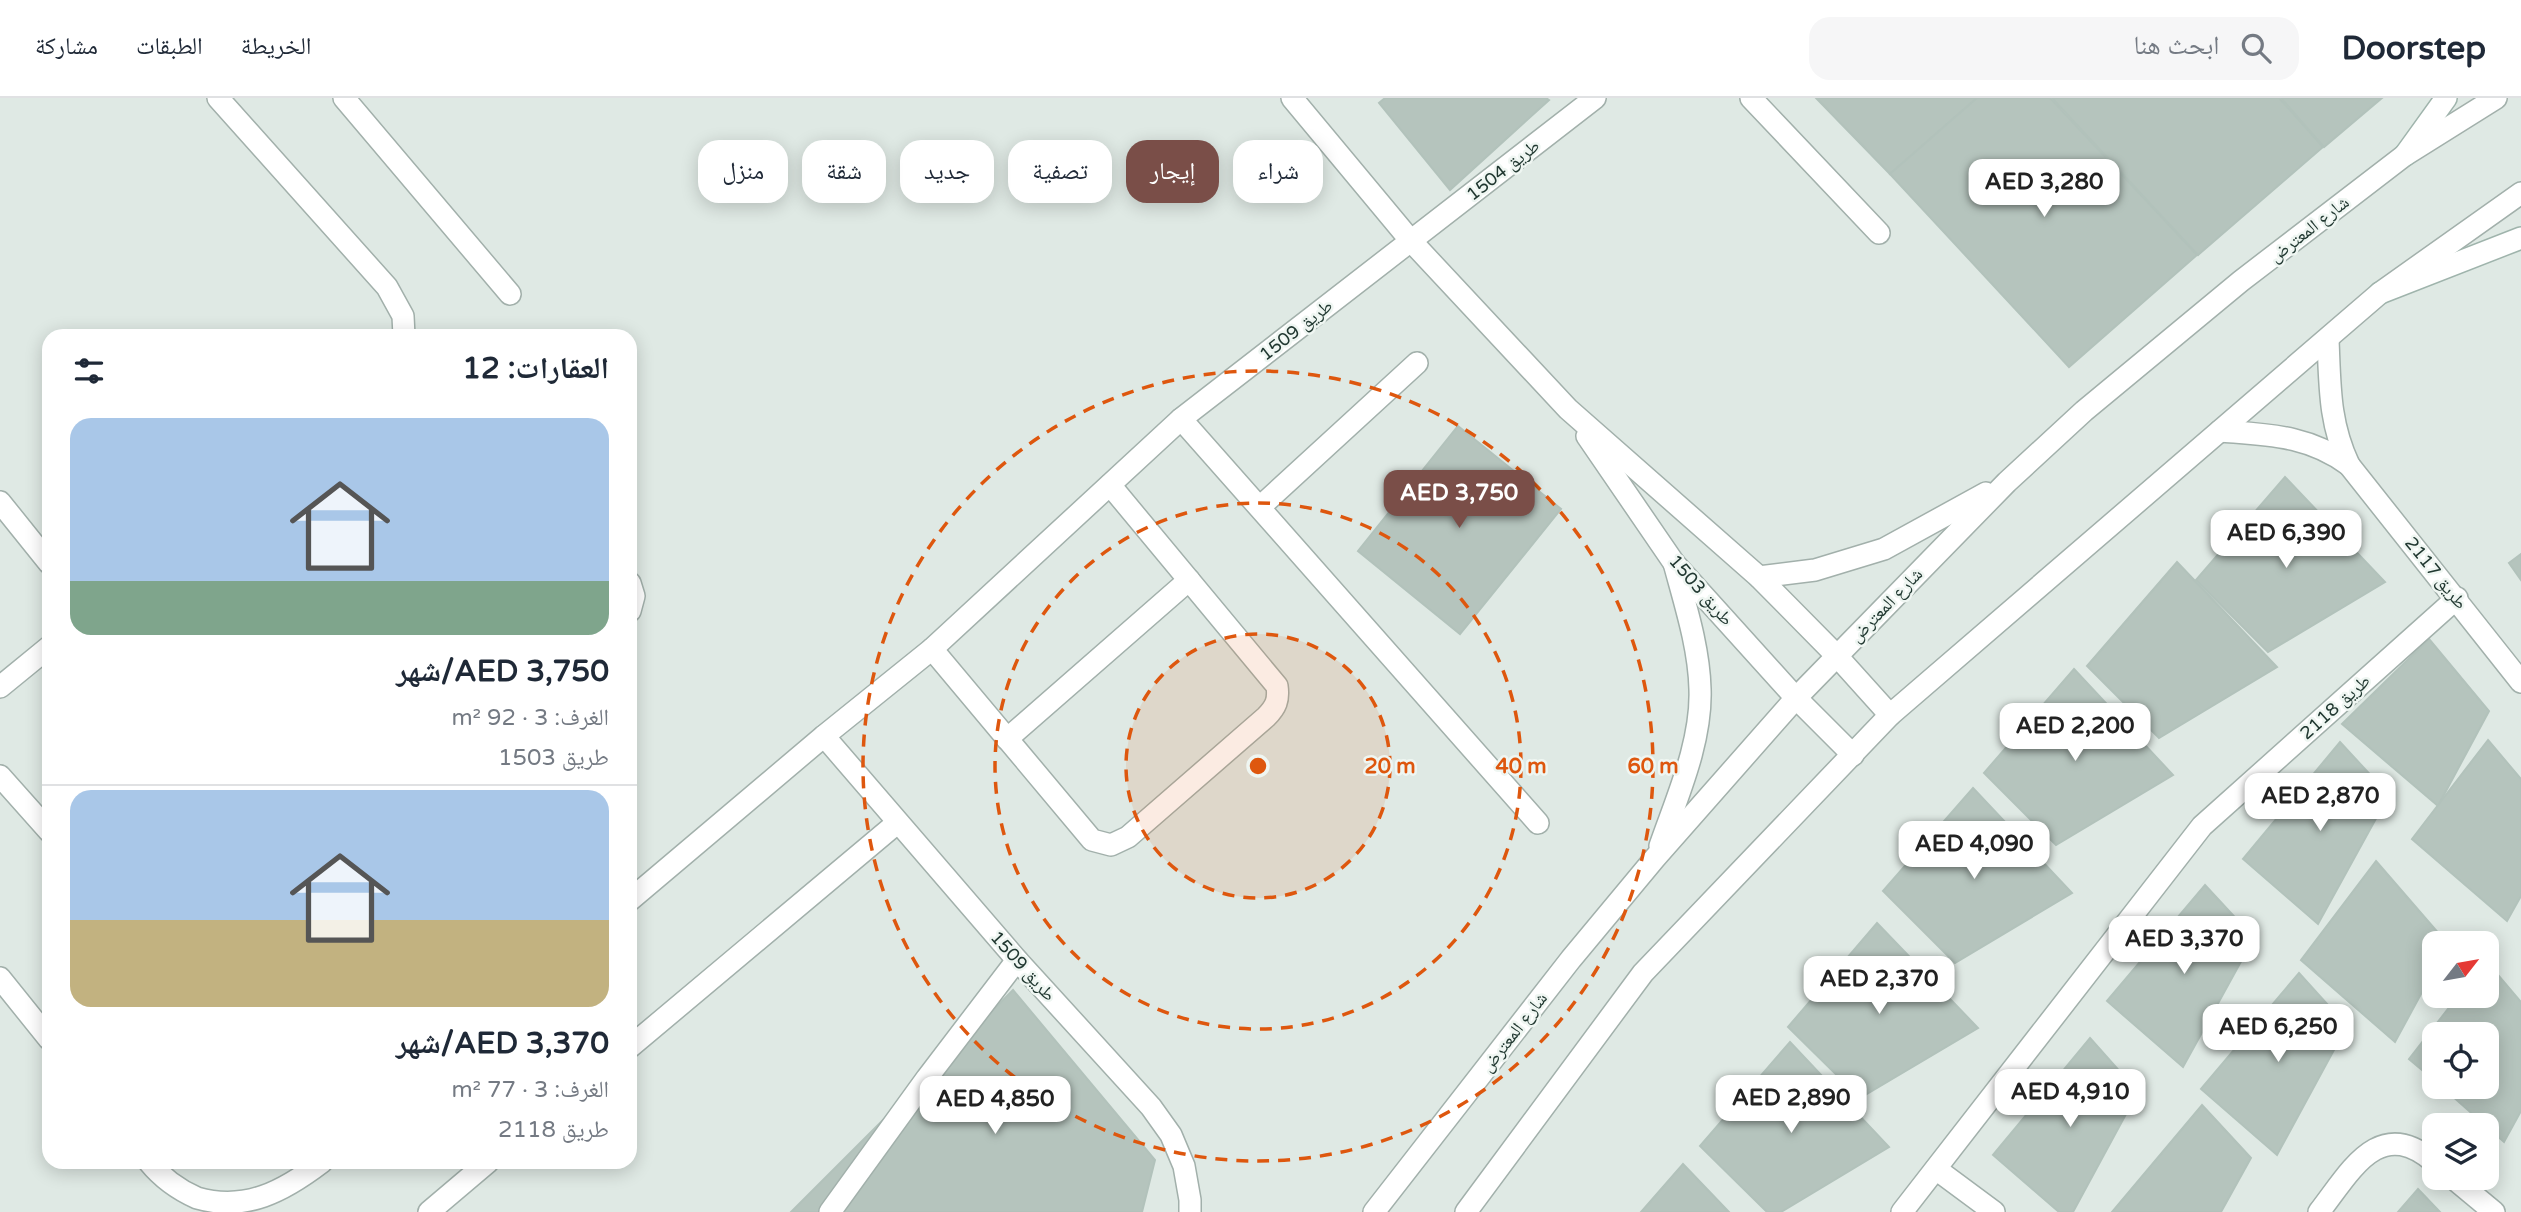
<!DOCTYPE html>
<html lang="ar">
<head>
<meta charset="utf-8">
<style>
	:root { --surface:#fff; --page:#f6f6f7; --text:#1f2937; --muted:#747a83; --line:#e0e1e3; --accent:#7a4e48 }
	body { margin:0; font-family:"Varela Round","Noto Naskh Arabic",sans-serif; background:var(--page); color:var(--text); direction:rtl; height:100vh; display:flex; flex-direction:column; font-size:26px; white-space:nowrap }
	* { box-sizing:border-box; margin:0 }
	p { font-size:23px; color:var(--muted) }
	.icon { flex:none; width:38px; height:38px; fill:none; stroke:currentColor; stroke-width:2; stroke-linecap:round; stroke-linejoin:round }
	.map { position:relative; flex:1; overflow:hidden; direction:ltr }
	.details { position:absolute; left:42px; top:231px; width:595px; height:840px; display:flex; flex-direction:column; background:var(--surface); border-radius:21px; box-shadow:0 4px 18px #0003; direction:rtl }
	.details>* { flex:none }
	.banner { position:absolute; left:658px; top:42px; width:665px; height:63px; direction:rtl; display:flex; gap:14px }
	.needle { width:46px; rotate:59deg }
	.buttons { position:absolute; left:2422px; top:833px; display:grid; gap:14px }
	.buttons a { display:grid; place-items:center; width:77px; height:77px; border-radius:14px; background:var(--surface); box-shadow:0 4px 18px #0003; font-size:35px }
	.price { position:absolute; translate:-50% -60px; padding:0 16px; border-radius:14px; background:#fff; color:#222; font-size:23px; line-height:46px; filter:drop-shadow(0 2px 4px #0008) }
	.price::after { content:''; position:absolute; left:50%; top:42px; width:21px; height:16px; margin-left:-10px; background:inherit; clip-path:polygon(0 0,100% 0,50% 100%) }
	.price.selected { background:var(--accent); color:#fff }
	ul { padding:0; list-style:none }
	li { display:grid; align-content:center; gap:14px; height:371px; padding:0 28px }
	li+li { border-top:2px solid var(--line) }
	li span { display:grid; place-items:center; height:217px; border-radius:21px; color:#555 }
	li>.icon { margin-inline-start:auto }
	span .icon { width:126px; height:126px; fill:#fffc; stroke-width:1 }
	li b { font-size:30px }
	h2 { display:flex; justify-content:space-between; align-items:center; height:84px; padding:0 28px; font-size:30px }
	.pill { padding:0 24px; border-radius:21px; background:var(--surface); box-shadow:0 4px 18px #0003; font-size:24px; line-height:63px }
	.pill.selected { background:var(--accent); color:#fff }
	header { display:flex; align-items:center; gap:42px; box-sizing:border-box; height:98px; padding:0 35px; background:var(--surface); border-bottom:2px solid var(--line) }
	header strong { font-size:33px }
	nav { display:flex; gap:38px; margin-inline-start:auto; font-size:24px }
	.search { width:490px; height:63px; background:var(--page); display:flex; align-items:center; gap:18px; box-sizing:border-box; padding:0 24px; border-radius:21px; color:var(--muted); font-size:26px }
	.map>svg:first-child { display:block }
	.building { fill:#b5c4bd; stroke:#b2c2bb; stroke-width:2 }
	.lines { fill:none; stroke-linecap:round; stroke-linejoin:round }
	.service-casing { stroke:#a2b0ab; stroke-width:24 }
	.minor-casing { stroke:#a2b0ab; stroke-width:24 }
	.tertiary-casing { stroke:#a2b0ab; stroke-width:24 }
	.secondary-casing { stroke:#9fb4ac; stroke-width:24 }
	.service { stroke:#fff; stroke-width:21 }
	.minor { stroke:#fff; stroke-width:21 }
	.tertiary { stroke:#fff; stroke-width:21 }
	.secondary { stroke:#fff; stroke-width:21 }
	.ring { fill:none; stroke:#de570e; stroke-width:3.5; stroke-dasharray:12 9 }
	.labels { text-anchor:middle; stroke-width:5; stroke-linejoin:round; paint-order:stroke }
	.street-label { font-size:18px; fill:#213831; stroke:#eff6f2 }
	.centre { fill:#de570e; stroke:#eff6f2; stroke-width:3.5 }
	.ring-label { font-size:21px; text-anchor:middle; font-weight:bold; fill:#de570e; stroke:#eff6f2; stroke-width:5; stroke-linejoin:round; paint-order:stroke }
</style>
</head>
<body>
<header>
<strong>Doorstep</strong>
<div class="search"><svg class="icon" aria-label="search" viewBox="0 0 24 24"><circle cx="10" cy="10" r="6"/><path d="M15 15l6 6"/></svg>ابحث هنا</div>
<nav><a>الخريطة</a><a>الطبقات</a><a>مشاركة</a></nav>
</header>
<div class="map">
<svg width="2521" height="1114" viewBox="0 0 2521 1114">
	<rect width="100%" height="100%" fill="#dfe9e4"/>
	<g class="building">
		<path d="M 1385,0 L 1546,0 L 1549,2 L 1450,92 L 1379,5 Z"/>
		<path d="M 1816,0 L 1977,0 L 1890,76 Z"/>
		<path d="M 1977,0 L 2050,0 L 2197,157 L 2069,269 L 1890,76 Z"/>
		<path d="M 2052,0 L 2279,0 L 2323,49 L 2198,157 Z"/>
		<path d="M 2281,0 L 2382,0 L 2324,49 Z"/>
		<path d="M 1458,328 L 1561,411 L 1460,536 L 1358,453 Z"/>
		<path d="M 2285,379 L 2385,484 L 2268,554 L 2196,482 Z"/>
		<path d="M 2521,456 L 2521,482 L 2509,465 Z"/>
		<path d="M 2177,464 L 2277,569 L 2159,640 L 2087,568 Z"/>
		<path d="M 2429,541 L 2489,613 L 2438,708 L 2342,626 Z"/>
		<path d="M 2074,571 L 2173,677 L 2056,747 L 1984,675 Z"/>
		<path d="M 2488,642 L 2521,681 L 2521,798 L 2507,823 L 2412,741 Z"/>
		<path d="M 2340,644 L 2389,697 L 2318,826 L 2243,761 Z"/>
		<path d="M 1973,690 L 2072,795 L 1955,865 L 1883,793 Z"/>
		<path d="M 2376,763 L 2447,845 L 2434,845 L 2434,872 L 2395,944 L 2301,862 Z"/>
		<path d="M 2205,787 L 2254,840 L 2183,969 L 2107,903 Z"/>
		<path d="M 1877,825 L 1978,930 L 1860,1000 L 1788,929 Z"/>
		<path d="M 2487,864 L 2521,904 L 2521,1013 L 2504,1044 L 2442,989 L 2487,989 L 2487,936 L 2434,936 L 2434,982 L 2409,961 L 2458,898 L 2487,898 Z"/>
		<path d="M 2299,875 L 2347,928 L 2277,1057 L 2201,991 Z"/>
		<path d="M 1013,892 L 1155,1062 L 1142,1114 L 791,1114 Z"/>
		<path d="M 2090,940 L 2138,994 L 2073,1114 L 2059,1114 L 1993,1057 Z"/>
		<path d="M 1790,944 L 1889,1049 L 1781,1114 L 1767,1114 L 1700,1048 Z"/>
		<path d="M 2202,1007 L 2251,1060 L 2221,1114 L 2112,1114 Z"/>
		<path d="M 1683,1066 L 1729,1114 L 1641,1114 Z"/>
		<path d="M 2418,1091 L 2440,1114 L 2398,1114 Z"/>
	</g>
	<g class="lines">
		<defs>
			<g id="service">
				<path d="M 344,0 L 510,196"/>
				<path d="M 1181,321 L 1538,725"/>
				<path d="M 1260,409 L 1417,265"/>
				<path d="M 630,485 L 634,498 L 630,513"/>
				<path d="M 932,551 L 1092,742 L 1111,747 L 1128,739 L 1266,619 C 1276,609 1279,602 1277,588 L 1110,387"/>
				<path d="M 824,638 L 1017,862 L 1151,1009 L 1171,1037 L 1184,1068 L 1190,1102 L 1190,1114"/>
				<path d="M 1007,641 L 1189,482"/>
				<path d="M 630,949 L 897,725"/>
				<path d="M 429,1114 L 488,1064"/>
				<path d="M 830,1114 L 927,980 L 1017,862"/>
			</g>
			<g id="minor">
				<path d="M 218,0 L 387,189 L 403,218 L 404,238"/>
				<path d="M 1292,0 L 1411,143 L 1568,311 L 1759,479 L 1836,557 L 1890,617"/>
				<path d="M 1751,0 L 1879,135"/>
				<path d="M 2328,242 C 2330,288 2329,325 2349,367 L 2521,584"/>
				<path d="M 2220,333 C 2269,337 2308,337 2349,367"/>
				<path d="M 1587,338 L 1674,465 L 1796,600 L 1853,657"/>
				<path d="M 0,404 L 49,465"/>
				<path d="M 0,589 L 49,549"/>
				<path d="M 0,678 L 49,733"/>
				<path d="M 630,802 L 824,638 L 932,551 L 1181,321 L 1595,0"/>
				<path d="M 0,880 L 49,941"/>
				<path d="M 149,1064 C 162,1080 179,1092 197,1100 C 246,1114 284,1093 322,1064"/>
				<path d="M 1936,1071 L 1994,1114"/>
				<path d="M 2453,1080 L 2494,1114"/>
				<path d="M 1902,1114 L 2202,728 L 2457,500"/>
				<path d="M 2319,1114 C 2351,1073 2379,1017 2434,1064"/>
			</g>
			<g id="tertiary">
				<path d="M 1759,479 L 1815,472 L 1884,451 L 1986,395"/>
				<path d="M 1660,748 C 1677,699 1702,644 1700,591 C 1699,549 1685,506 1674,465"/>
				<path d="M 1374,1114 L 1571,861 L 1655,760 L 1796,600 L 2007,384 L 2084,313 L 2241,183 L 2405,57 L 2496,0"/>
				<path d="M 1466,1114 L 1643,875 L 1890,617 L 2380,195 L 2521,95"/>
			</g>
			<g id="secondary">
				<path d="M 2405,57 L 2446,0"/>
				<path d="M 2380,195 L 2521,140"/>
			</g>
		</defs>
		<use href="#service" class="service-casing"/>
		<use href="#minor" class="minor-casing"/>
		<use href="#tertiary" class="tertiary-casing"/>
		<use href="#secondary" class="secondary-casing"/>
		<use href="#service" class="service"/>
		<use href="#minor" class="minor"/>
		<use href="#tertiary" class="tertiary"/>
		<use href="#secondary" class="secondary"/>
	</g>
	<circle cx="1258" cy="668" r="132" fill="#de570e" fill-opacity=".12"/>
	<g class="ring">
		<circle cx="1258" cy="668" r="132"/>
		<circle cx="1258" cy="668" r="263"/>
		<circle cx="1258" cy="668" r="395"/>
	</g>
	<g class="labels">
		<g class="street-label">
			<text transform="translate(1503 72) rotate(-38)" y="6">طريق 1504</text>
			<text transform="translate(2309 131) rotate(-38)" y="6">شارع المعترض</text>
			<text transform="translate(1296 232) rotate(-38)" y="6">طريق 1509</text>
			<text transform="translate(2436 475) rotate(51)" y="6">طريق 2117</text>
			<text transform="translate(1701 492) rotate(49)" y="6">طريق 1503</text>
			<text transform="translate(1886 507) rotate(-46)" y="6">شارع المعترض</text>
			<text transform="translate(2335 609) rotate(-42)" y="6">طريق 2118</text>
			<text transform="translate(1023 868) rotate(48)" y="6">طريق 1509</text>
			<text transform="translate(1514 934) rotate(-52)" y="6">شارع المعترض</text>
		</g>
	</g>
	<circle cx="1258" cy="668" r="10" class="centre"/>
	<g class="ring-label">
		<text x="1390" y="675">20 m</text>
		<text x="1521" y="675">40 m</text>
		<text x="1653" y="675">60 m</text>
	</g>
</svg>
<div class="buttons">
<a><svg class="needle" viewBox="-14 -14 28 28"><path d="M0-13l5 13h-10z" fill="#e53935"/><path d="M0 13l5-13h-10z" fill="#747a83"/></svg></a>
<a><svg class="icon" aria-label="locate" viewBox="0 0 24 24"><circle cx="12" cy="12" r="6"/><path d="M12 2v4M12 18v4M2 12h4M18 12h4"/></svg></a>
<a><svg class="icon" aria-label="layers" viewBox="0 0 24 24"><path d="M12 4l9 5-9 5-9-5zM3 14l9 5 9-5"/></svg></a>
</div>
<b class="price" style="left:2044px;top:121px">AED 3,280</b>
<b class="price selected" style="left:1459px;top:432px">AED 3,750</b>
<b class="price" style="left:2286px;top:472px">AED 6,390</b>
<b class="price" style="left:2075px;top:665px">AED 2,200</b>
<b class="price" style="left:2320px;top:735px">AED 2,870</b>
<b class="price" style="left:1974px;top:783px">AED 4,090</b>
<b class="price" style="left:2184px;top:878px">AED 3,370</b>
<b class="price" style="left:1879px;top:918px">AED 2,370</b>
<b class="price" style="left:2278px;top:966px">AED 6,250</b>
<b class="price" style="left:2070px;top:1031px">AED 4,910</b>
<b class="price" style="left:1791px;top:1037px">AED 2,890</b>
<b class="price" style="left:995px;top:1038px">AED 4,850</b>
<div class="banner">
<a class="pill">شراء</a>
<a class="pill selected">إيجار</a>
<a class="pill">تصفية</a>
<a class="pill">جديد</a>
<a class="pill">شقة</a>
<a class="pill">منزل</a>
</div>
<section class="details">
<h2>العقارات: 12<svg class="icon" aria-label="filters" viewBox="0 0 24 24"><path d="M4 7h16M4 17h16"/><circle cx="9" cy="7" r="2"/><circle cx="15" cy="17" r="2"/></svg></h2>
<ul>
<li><span style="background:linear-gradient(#a9c7e8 75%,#7fa58c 0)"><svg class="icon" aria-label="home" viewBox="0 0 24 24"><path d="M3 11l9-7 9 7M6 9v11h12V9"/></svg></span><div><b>AED 3,750/شهر</b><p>الغرف: 3 · 92 m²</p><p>طريق 1503</p></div></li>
<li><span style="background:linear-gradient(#a9c7e8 60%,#c2b280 0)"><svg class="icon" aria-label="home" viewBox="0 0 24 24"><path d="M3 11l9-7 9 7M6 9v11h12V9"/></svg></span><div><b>AED 3,370/شهر</b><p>الغرف: 3 · 77 m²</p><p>طريق 2118</p></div></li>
</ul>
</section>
</div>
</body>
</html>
